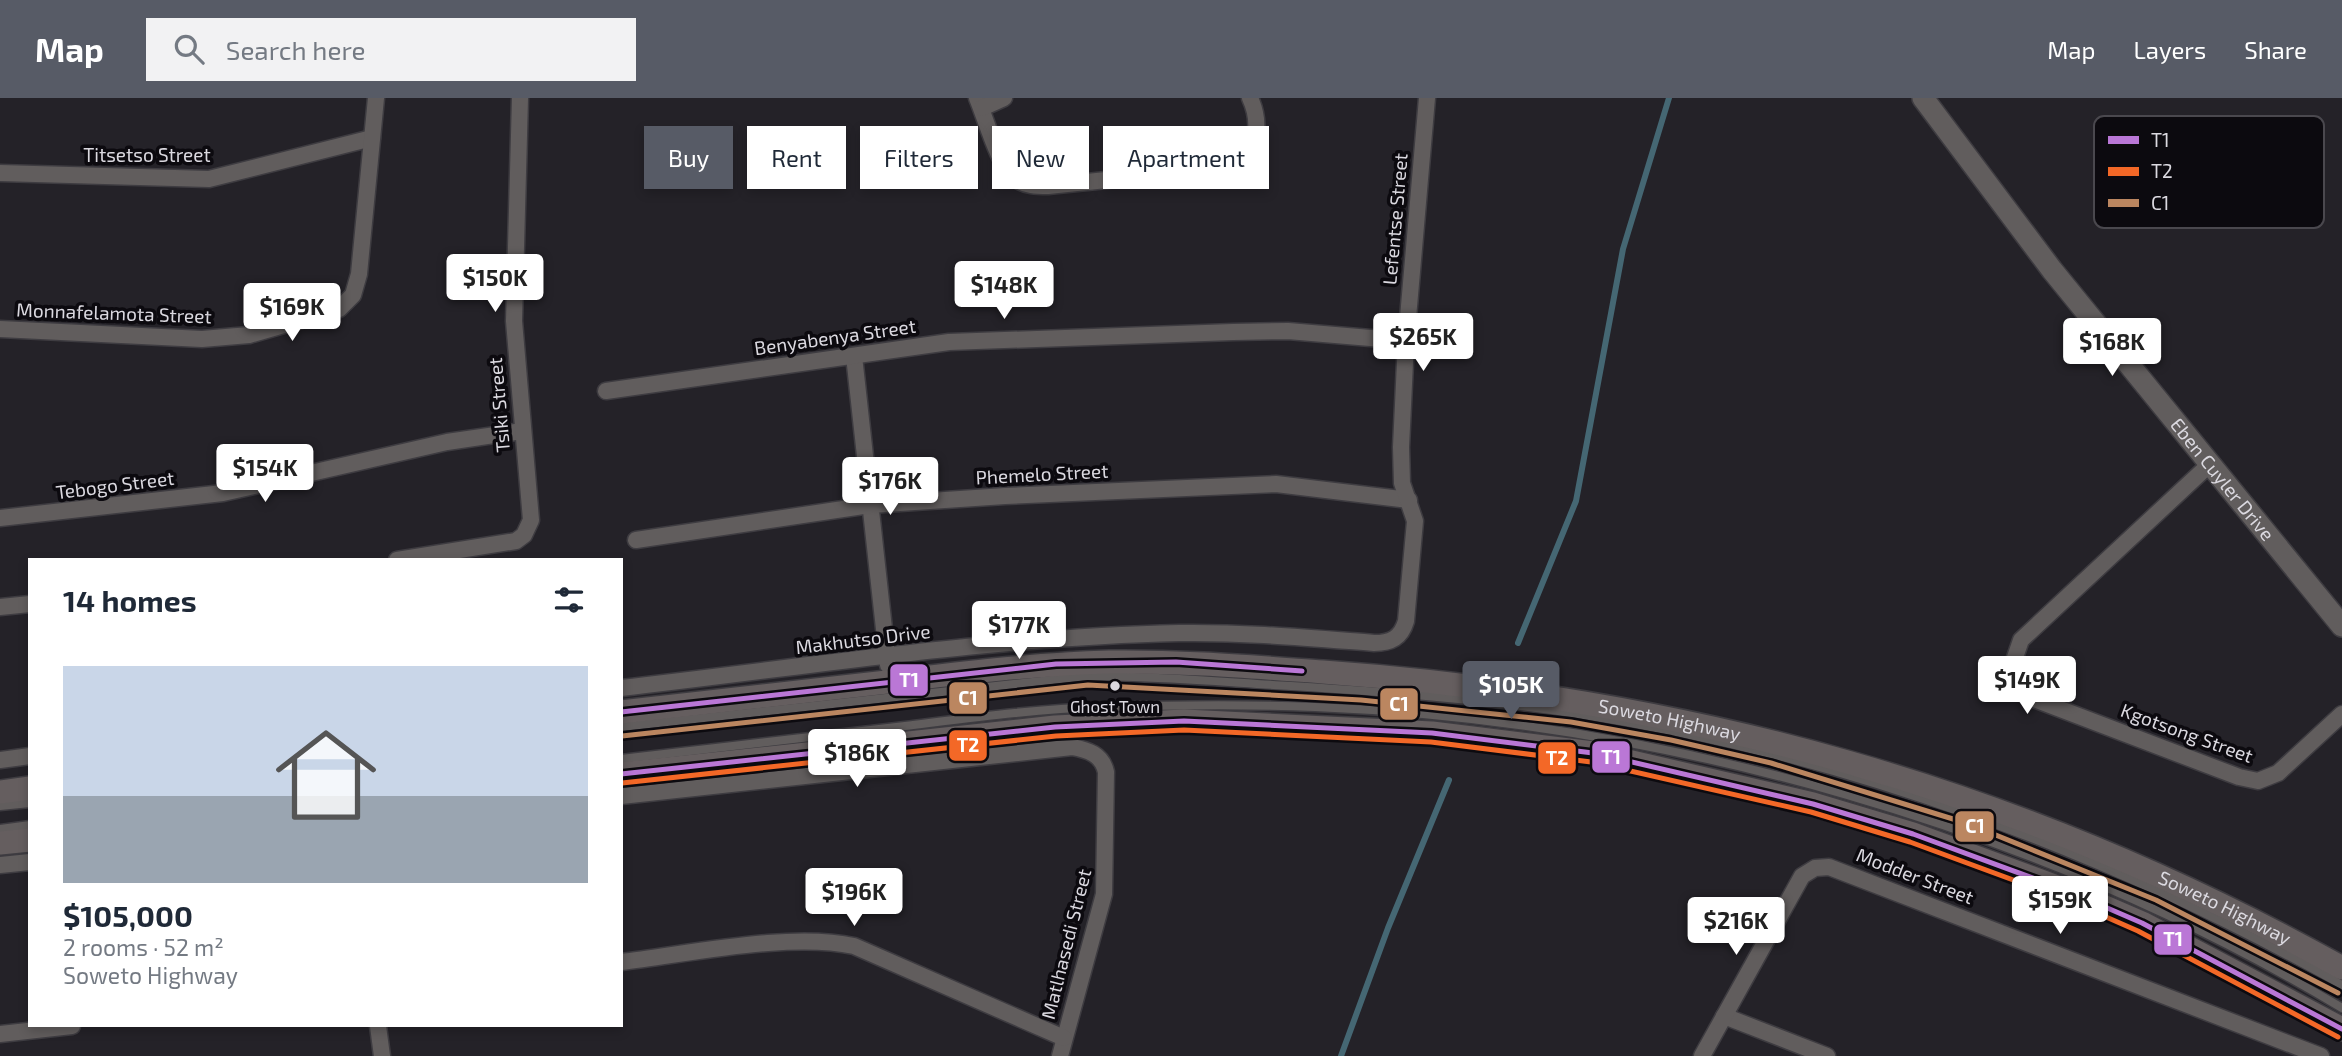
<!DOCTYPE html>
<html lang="en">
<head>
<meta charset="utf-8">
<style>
	:root { --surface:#fff; --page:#f2f2f3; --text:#1f2937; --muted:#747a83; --accent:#575b66 }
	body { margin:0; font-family:"Exo 2",sans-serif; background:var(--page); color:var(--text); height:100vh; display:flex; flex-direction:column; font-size:26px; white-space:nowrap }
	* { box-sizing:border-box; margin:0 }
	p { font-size:23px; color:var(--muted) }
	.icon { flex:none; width:38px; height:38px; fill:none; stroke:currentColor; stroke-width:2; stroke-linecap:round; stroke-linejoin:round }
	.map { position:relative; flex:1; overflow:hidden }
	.side { position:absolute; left:28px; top:460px; width:595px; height:469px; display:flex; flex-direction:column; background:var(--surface); border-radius:0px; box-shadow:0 4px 10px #0003 }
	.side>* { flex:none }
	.hud { position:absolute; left:644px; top:28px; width:665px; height:63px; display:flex; gap:14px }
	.price { position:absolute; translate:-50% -60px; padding:0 16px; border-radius:7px; background:#fff; color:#222; font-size:23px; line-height:46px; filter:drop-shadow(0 2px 4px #0008) }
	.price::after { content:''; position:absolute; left:50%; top:42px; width:21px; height:16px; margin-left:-10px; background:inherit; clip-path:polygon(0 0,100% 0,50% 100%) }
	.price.selected { background:var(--accent); color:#fff }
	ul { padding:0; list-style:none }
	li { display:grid; align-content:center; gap:14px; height:371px; padding:0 35px }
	li span { display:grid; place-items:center; height:217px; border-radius:0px; color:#555 }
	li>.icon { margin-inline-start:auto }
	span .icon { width:126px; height:126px; fill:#fffc; stroke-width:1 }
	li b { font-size:30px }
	h2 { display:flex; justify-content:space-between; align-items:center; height:84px; padding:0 35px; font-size:30px }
	.chip { padding:0 24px; border-radius:0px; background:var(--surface); box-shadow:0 4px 10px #0003; font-size:24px; line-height:63px }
	.chip.selected { background:var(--accent); color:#fff }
	header { display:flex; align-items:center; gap:42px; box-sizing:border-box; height:98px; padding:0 35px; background:var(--accent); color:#fff }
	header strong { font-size:33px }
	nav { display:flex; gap:38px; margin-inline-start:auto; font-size:24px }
	.search { width:490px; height:63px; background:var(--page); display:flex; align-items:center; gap:18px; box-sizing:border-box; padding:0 24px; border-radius:0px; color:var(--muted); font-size:26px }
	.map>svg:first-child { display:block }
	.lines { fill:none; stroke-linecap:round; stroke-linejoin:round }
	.stream { stroke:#456773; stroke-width:6 }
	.service-casing { stroke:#3e3c41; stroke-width:11 }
	.minor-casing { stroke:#3e3c41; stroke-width:19 }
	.tertiary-casing { stroke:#3e3c41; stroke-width:24 }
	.secondary-casing { stroke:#3e3c41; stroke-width:26 }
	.service { stroke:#615d5d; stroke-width:8 }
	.minor { stroke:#615d5d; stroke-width:16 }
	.tertiary { stroke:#615d5d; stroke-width:21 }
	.secondary { stroke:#655e5f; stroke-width:23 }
	.bus-1-casing { stroke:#0c0a0f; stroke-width:10 }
	.bus-2-casing { stroke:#0c0a0f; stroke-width:10 }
	.bus-3-casing { stroke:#0c0a0f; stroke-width:10 }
	.bus-1 { stroke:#ba77d6; stroke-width:5 }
	.bus-2 { stroke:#f36827; stroke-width:5 }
	.bus-3 { stroke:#bb8660; stroke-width:5 }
	.bus-dot { fill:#dbd9e0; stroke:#0c0a0f; stroke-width:2.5 }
	.labels { text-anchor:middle; stroke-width:7; stroke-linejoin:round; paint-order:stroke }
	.bus-label { font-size:17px; fill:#dbd9e0; stroke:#0c0a0f }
	.street-label { font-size:19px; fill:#dbd9e0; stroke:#0c0a0f }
	.key { fill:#0c0a0f; stroke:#4a484e; stroke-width:2 }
	.key-label { font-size:19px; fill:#dbd9e0 }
	.line-badge { stroke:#0c0a0f; stroke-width:2.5 }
	.badge-label { font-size:19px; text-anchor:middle; font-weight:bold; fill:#fff }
</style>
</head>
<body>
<header>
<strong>Map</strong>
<div class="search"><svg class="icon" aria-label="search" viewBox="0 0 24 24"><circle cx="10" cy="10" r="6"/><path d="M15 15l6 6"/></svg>Search here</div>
<nav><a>Map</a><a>Layers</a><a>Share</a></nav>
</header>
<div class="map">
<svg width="2342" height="958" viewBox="0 0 2342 958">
	<rect width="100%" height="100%" fill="#242228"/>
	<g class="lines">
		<g class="stream">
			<path d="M 1518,545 L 1576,403 L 1623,151 L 1669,0"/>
			<path d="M 1341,958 L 1388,830 L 1449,682"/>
		</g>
		<defs>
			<g id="service">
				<path d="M 621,629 L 1088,578 C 1156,578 1223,584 1291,588 C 1385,594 1479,601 1572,615 C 1843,657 2104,754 2342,887"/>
				<path d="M 621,661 C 716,650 810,639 905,628 C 970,620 1035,611 1101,609 C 1172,607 1244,606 1315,609 C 1666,623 2040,729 2342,910"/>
				<path d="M 0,708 L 30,705"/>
				<path d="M 0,731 L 30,727"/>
			</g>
			<g id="minor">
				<path d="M 977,0 C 986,21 998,68 1016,81 C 1025,88 1037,88 1048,88 L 1233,69 C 1257,53 1262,26 1250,0"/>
				<path d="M 982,10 L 1004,0"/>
				<path d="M 0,75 L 209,81 L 372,40"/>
				<path d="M 0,231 L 202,241 L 249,237 L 339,211 L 353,197 L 359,176 L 376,0"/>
				<path d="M 854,258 L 888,567"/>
				<path d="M 606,293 L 949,244 L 1233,234 L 1288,233 L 1406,243"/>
				<path d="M 2210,366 L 2021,542 L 2010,574 L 2013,588 L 2026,598 L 2239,679 L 2258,683 L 2278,675 L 2342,616"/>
				<path d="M 0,420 L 223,395 L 447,344 L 522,333"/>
				<path d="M 636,442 L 870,407 L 1005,398 L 1276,386 L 1409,402"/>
				<path d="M 397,462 L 516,443 L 524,437 L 531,422 L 514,223 L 520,0"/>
				<path d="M 0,509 L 30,506"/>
				<path d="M 621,590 C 806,569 993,539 1179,535 C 1244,534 1309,540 1374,545 C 1391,545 1401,540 1406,523 L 1415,423 L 1402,385 L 1401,349 L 1406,243 L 1427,0"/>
				<path d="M 0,662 L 30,658"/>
				<path d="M 621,698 L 1072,649 C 1088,652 1102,656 1106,674 L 1104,796 L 1060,958"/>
				<path d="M 0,767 L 30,764"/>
				<path d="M 621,864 C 689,856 790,834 854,848 L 1064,940"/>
				<path d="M 1724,918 L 1827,958"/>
				<path d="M 378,928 L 382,958"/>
				<path d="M 0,936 L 72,928"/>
				<path d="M 1702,958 L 1802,778 L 1815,770 L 1829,769 L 2321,958"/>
			</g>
			<g id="tertiary">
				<path id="s1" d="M 1923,0 L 2052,172 L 2342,528"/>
			</g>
			<g id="secondary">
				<path id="s2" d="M 621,614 C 710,604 799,594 887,584 C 961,575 1035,566 1109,564 C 1181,563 1252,569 1323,574 C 1688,600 2022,691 2342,870"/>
				<path d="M 621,676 L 1055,629 L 1184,623 L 1432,635 L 1593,655 L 1813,706 L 1913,736 L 2068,793 L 2142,825 L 2342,931"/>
				<path d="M 0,694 L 30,690"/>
				<path d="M 0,745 L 30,742"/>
			</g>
		</defs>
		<use href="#service" class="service-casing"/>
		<use href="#minor" class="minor-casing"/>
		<use href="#tertiary" class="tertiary-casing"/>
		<use href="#secondary" class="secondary-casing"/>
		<use href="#service" class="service"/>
		<use href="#minor" class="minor"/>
		<use href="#tertiary" class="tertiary"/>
		<use href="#secondary" class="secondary"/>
		<defs>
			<g id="bus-1">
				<path d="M 621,614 L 1056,566 L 1176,564 L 1302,573"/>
				<path d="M 621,676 L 1055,629 L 1184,623 L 1432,635 L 1593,655 L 1813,706 L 1913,736 L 2068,793 L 2142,825 L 2342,931"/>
			</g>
			<path id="bus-2" d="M 622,685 L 1056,638 L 1184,632 L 1431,644 L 1591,664 L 1811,714 L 1910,744 L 2065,801 L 2138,833 L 2338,939"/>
			<path id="bus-3" d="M 622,638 L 1088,587 L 1361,602 L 1571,624 L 1671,642 L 1771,665 L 1966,725 L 2156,802 L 2338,895"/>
		</defs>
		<use href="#bus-1" class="bus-1-casing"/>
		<use href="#bus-2" class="bus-2-casing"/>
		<use href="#bus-3" class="bus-3-casing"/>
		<use href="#bus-1" class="bus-1"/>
		<use href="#bus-2" class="bus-2"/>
		<use href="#bus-3" class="bus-3"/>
	</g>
	<circle class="bus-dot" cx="1115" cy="588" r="6"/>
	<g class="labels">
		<g class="bus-label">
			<text x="1115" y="615">Ghost Town</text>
		</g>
		<g class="street-label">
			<text x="147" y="64">Titsetso Street</text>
			<text transform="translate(1395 121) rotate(-85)" y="7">Lefentse Street</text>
			<text transform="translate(114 215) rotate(2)" y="7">Monnafelamota Street</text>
			<text transform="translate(835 239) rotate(-8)" y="7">Benyabenya Street</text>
			<text transform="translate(499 307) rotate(-95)" y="7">Tsiki Street</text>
			<text transform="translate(1042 376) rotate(-3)" y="7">Phemelo Street</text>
			<text dy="7" stroke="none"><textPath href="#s1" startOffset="485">Eben Cuyler Drive</textPath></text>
			<text transform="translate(115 387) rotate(-7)" y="7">Tebogo Street</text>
			<text transform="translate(863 541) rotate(-7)" y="7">Makhutso Drive</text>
			<text dy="7" stroke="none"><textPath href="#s2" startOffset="1055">Soweto Highway</textPath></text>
			<text transform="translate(2187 635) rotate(20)" y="7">Kgotsong Street</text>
			<text transform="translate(1915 778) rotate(21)" y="7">Modder Street</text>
			<text dy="7" stroke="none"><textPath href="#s2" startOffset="1643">Soweto Highway</textPath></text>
			<text transform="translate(1066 846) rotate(-76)" y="7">Matlhasedi Street</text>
		</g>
	</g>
	<rect x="2094" y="18" width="230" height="112" rx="10" class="key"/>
	<rect x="2108" y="38" width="31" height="8" fill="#ba77d6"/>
	<rect x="2108" y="69" width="31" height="9" fill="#f36827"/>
	<rect x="2108" y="101" width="31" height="8" fill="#bb8660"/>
	<g class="key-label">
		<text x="2151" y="49">T1</text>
		<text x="2151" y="80">T2</text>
		<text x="2151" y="112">C1</text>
	</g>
	<g class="line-badge">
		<rect x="889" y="565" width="40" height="34" rx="7" fill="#ba77d6"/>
		<rect x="948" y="583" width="40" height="34" rx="7" fill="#bb8660"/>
		<rect x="1379" y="589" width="40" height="34" rx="7" fill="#bb8660"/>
		<rect x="948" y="631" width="40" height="33" rx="7" fill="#f36827"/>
		<rect x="1591" y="642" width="40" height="34" rx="7" fill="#ba77d6"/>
		<rect x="1537" y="643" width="40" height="34" rx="7" fill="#f36827"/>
		<rect x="1954" y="712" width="41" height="33" rx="7" fill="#bb8660"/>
		<rect x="2153" y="825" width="40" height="33" rx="7" fill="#ba77d6"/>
	</g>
	<g class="badge-label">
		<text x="909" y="589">T1</text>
		<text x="968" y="607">C1</text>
		<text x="1399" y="613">C1</text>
		<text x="968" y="654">T2</text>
		<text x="1611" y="666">T1</text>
		<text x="1557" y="667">T2</text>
		<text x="1975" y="735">C1</text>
		<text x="2173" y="848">T1</text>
	</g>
</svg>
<b class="price" style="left:495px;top:216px">$150K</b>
<b class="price" style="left:1004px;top:223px">$148K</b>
<b class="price" style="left:292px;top:245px">$169K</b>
<b class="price" style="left:1423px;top:275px">$265K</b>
<b class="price" style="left:2112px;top:280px">$168K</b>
<b class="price" style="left:265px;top:406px">$154K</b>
<b class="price" style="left:890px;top:419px">$176K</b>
<b class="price" style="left:1019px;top:563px">$177K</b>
<b class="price" style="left:2027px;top:618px">$149K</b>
<b class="price selected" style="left:1511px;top:623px">$105K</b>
<b class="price" style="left:857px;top:691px">$186K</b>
<b class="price" style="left:854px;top:830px">$196K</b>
<b class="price" style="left:2060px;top:838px">$159K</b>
<b class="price" style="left:1736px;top:859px">$216K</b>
<div class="hud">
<a class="chip selected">Buy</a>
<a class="chip">Rent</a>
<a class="chip">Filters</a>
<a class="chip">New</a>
<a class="chip">Apartment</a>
</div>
<section class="side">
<h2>14 homes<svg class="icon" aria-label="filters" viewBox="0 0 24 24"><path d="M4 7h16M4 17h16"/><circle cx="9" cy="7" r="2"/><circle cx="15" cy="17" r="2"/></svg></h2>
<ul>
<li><span style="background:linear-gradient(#c9d6e8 60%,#9aa5b1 0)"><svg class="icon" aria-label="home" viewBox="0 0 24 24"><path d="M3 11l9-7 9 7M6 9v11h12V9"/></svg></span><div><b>$105,000</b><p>2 rooms · 52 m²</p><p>Soweto Highway</p></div></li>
</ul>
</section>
</div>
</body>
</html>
